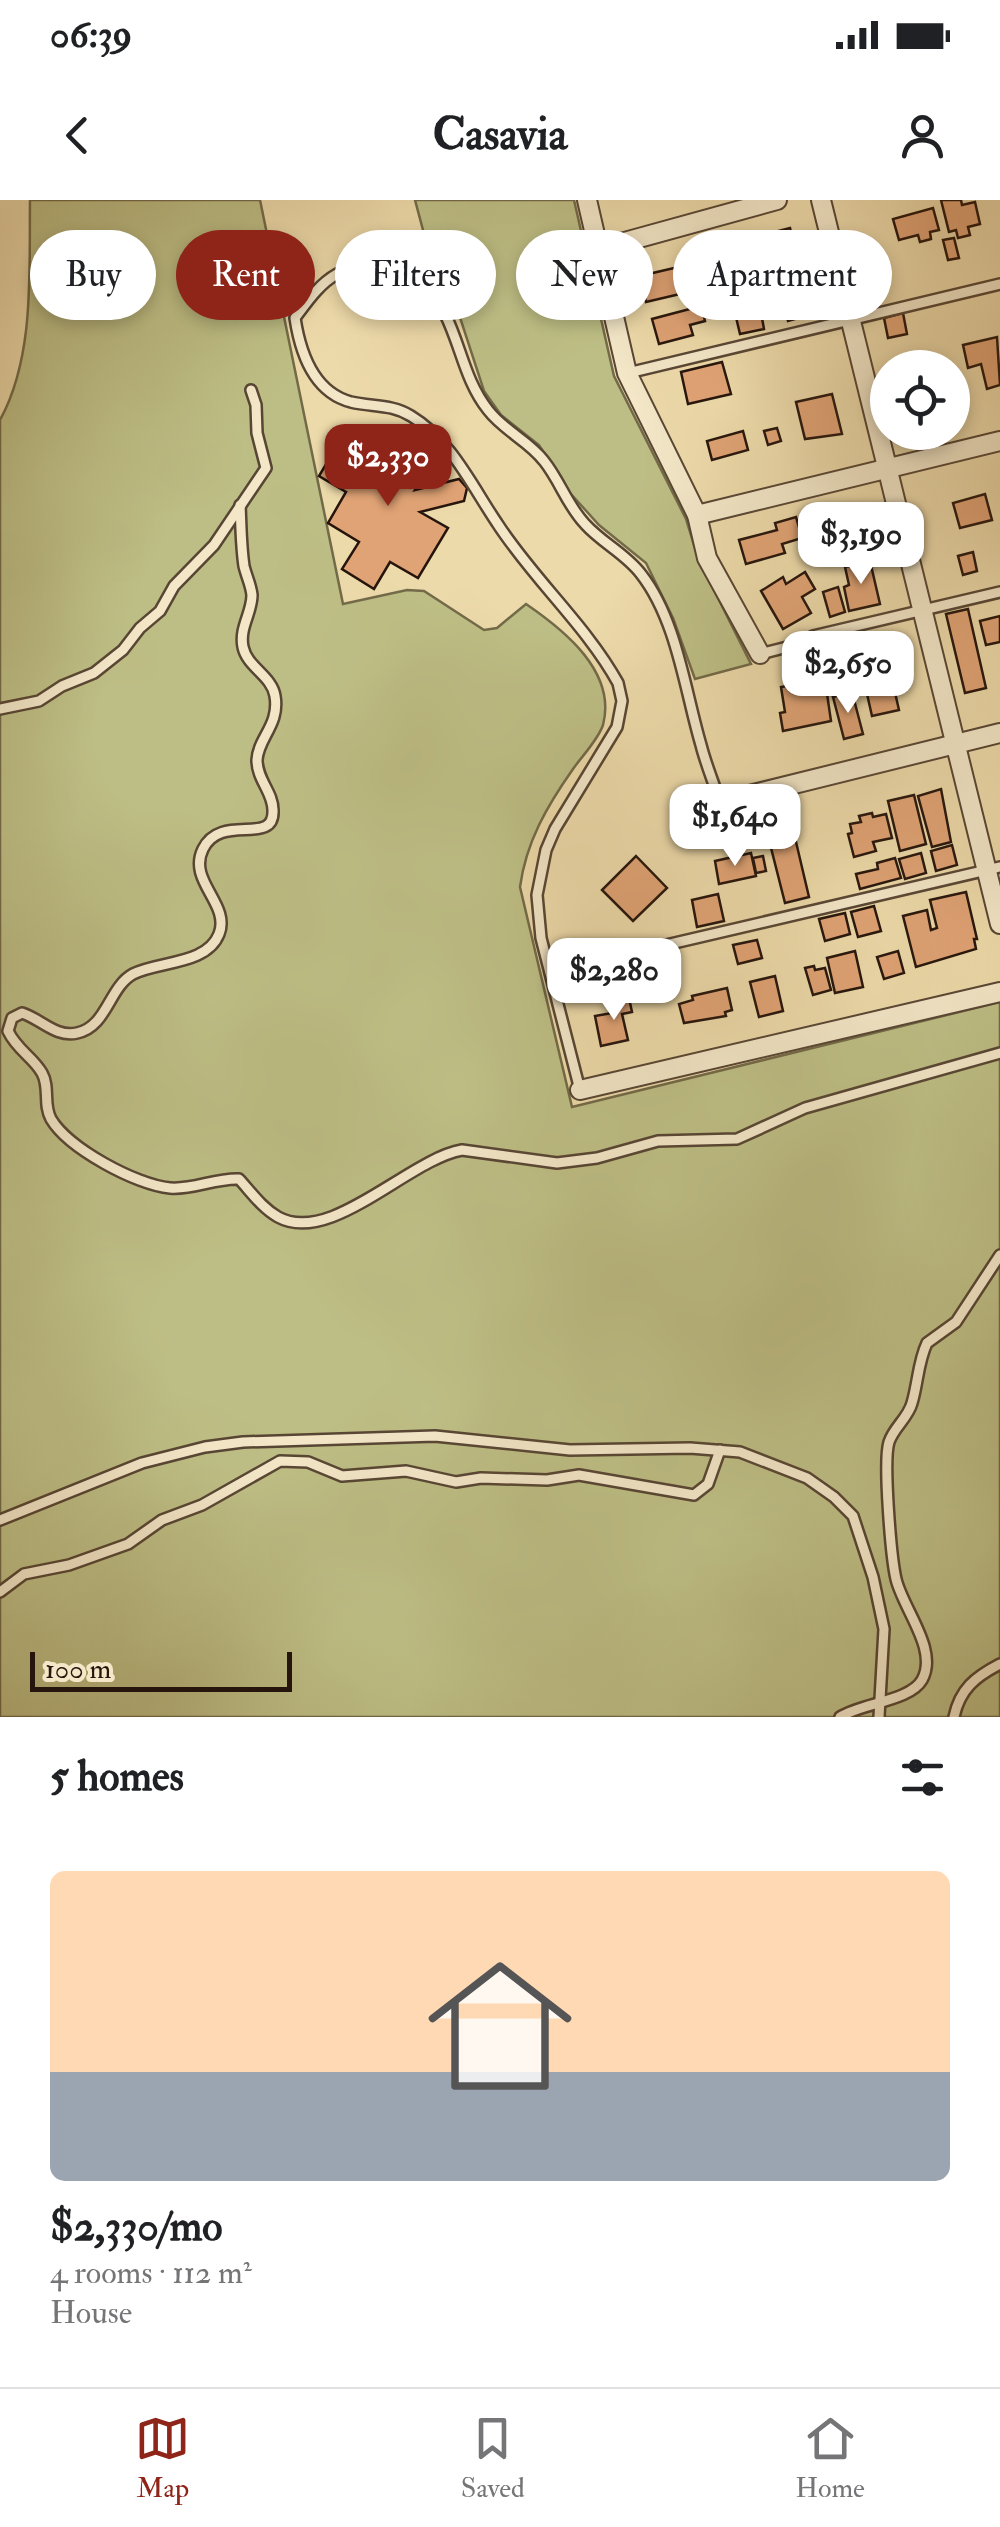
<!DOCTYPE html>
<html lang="en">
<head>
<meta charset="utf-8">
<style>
	:root { --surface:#fff; --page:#f2f2f2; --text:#202124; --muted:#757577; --line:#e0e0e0; --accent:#8f2418 }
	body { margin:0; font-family:"IM FELL Double Pica",serif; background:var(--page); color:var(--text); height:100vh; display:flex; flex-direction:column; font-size:38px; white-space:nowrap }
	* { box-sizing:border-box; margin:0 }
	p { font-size:32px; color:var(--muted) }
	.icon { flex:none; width:55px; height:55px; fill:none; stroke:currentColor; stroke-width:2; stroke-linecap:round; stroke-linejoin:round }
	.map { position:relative; height:1517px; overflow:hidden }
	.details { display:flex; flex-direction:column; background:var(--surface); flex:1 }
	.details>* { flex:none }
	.guide { position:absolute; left:30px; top:30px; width:940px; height:90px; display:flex; gap:20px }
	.tools { position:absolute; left:870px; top:150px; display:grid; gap:20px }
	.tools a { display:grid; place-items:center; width:100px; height:100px; border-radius:50%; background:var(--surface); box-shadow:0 5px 15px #0003; font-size:50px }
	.scale { position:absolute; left:30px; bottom:25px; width:262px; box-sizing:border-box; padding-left:10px; border:5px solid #26150c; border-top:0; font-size:28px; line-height:35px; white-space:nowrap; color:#26150c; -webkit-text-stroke:8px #f3e7c8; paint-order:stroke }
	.price { position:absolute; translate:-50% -85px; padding:0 22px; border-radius:20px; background:#fff; color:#222; font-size:32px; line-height:65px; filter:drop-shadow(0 2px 5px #0008) }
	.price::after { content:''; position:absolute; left:50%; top:60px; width:30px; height:22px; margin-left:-15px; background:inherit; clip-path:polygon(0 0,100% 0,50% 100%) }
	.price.current { background:var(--accent); color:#fff }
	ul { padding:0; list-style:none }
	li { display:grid; align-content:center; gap:20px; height:530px; padding:0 50px }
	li+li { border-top:2px solid var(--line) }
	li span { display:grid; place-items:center; height:310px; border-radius:15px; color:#555 }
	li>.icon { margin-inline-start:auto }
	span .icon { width:180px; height:180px; fill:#fffc; stroke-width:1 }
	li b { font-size:42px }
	h2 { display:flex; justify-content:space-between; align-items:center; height:120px; padding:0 50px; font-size:42px }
	.pill { padding:0 35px; border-radius:45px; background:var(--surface); box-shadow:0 5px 15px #0003; font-size:35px; line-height:90px }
	.pill.current { background:var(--accent); color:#fff }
	.status { display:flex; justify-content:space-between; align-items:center; height:70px; padding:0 50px; background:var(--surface); direction:ltr }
	.status svg { height:28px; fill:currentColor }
	header { display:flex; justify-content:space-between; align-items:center; height:130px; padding:0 50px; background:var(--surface); font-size:45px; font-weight:800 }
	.tab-bar { display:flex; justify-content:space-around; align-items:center; height:140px; border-top:2px solid var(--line); background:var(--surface); font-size:28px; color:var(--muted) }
	.tab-bar a { display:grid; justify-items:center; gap:5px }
	.tab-bar .current { color:var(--accent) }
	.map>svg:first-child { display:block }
	.green { fill:#bdbe85; stroke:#726a48; stroke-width:2.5 }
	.building { fill:#e0a375; stroke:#26150c; stroke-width:2.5 }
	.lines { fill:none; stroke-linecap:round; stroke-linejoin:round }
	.lane-casing { stroke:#584634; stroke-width:14 }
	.street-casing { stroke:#584634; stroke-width:22 }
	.lane { stroke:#f3e7c8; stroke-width:9 }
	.street { stroke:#f3e7c8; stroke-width:18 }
</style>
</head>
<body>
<div class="status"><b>06:39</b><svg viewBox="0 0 49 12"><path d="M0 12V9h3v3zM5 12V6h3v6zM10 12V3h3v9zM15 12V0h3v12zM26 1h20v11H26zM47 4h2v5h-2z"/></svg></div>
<header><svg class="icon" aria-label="back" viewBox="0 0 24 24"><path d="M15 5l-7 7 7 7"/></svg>Casavia<svg class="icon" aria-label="person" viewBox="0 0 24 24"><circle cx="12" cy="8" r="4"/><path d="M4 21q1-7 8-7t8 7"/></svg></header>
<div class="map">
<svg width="1000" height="1517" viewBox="0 0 1000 1517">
	<rect width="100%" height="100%" fill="#eddaaa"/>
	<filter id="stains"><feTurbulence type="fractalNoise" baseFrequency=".002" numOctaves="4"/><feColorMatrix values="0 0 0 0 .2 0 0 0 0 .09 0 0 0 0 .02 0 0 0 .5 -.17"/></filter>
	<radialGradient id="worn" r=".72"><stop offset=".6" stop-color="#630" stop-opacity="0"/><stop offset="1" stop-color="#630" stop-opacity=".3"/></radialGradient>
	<g class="green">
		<path d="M 30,0 L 260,0 L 343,404 L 407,390 L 424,391 L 484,430 L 497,428 L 526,404 C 564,430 617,472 603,525 C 598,540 582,556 573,569 C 547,606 526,642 520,687 L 572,907 L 1000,802 L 1000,1517 L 0,1517 L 0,220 C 35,156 29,72 30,0 Z"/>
		<path d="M 415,0 L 574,0 L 614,176 L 686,319 L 698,358 L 751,464 L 695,479 L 673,418 L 646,363 L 599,325 L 570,293 L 539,245 L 501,215 L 484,191 L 454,99 L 431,60 Z"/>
	</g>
	<g class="building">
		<path d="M 941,0 L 961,0 L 962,5 L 975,2 L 980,24 L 968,27 L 970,35 L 958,38 L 956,30 L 949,32 Z"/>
		<path d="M 933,8 L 939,30 L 930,32 L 931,39 L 920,42 L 918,35 L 899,40 L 893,19 Z"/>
		<path d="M 790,28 L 799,63 L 777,69 L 767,34 Z"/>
		<path d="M 954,38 L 959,58 L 948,60 L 943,40 Z"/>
		<path d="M 745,43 L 755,86 L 728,92 L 718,49 Z"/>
		<path d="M 691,64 L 697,90 L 646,102 L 640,76 Z"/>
		<path d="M 811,92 L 817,113 L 788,121 L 782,100 Z"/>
		<path d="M 701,106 L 705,121 L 690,125 L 693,135 L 659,144 L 652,119 Z"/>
		<path d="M 760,107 L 764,129 L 740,134 L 735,113 Z"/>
		<path d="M 903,113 L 907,134 L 888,138 L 884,118 Z"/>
		<path d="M 997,137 L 1000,185 L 987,189 L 981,164 L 968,168 L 963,145 Z"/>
		<path d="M 934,158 L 936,168 L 899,168 Z"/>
		<path d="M 722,162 L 731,194 L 688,204 L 681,172 Z"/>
		<path d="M 832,194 L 842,234 L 805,239 L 796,202 Z"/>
		<path d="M 777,228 L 781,241 L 768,245 L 764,231 Z"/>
		<path d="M 743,231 L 748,250 L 712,260 L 707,241 Z"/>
		<path d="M 382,233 L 432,263 L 415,290 L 459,279 L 467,288 L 464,301 L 420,312 L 448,328 L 418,378 L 390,362 L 374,389 L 342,369 L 359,342 L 328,323 L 346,292 L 319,276 L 338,244 L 366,261 Z"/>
		<path d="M 985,294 L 992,320 L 960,328 L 953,303 Z"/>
		<path d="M 821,310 L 823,319 L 859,310 L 860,315 L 872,312 L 876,327 L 828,338 L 826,332 L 807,337 L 802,314 Z"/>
		<path d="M 796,317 L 802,338 L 782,344 L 785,353 L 746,364 L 739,340 L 777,330 L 775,323 Z"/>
		<path d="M 973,352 L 977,371 L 963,375 L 958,356 Z"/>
		<path d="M 870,361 L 880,404 L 849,411 L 844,387 L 849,385 L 845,367 Z"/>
		<path d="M 805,372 L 815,389 L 802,397 L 811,413 L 783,429 L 761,391 L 783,377 L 786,384 Z"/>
		<path d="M 838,387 L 845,412 L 830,417 L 823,392 Z"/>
		<path d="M 968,409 L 986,488 L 965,493 L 946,414 Z"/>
		<path d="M 1000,416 L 1000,442 L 986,445 L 980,421 Z"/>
		<path d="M 890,437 L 893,465 L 849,475 L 843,448 Z"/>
		<path d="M 817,447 L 822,471 L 795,477 L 790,453 Z"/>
		<path d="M 891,475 L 899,510 L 872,516 L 867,494 L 876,492 L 873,479 Z"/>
		<path d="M 825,480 L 831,521 L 783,531 L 780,513 L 785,512 L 781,487 Z"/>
		<path d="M 852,492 L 863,534 L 844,539 L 833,497 Z"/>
		<path d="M 941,589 L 951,642 L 932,647 L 918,596 Z"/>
		<path d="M 914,595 L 926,644 L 900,651 L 888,601 Z"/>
		<path d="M 872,613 L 873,617 L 886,614 L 892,638 L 873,642 L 876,651 L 854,657 L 848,634 L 852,633 L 850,624 L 861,622 L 859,616 Z"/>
		<path d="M 792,625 L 809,697 L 785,703 L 767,632 Z"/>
		<path d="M 952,645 L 957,665 L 936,671 L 931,651 Z"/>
		<path d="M 751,653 L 756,676 L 719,684 L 715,661 Z"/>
		<path d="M 921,653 L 926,673 L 905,679 L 899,659 Z"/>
		<path d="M 636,656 L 667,688 L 633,721 L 602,690 Z"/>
		<path d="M 763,656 L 766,671 L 756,673 L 753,658 Z"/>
		<path d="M 895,658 L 901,678 L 860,689 L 856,674 L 878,669 L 877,663 Z"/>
		<path d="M 966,692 L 977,739 L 974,739 L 976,749 L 916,767 L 903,716 L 927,710 L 931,730 L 937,728 L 930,700 Z"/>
		<path d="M 718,694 L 724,721 L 697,727 L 692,700 Z"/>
		<path d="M 874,706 L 881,731 L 858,737 L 851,712 Z"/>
		<path d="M 845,713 L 850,734 L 825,741 L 819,719 Z"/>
		<path d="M 757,740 L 762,758 L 738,764 L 733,745 Z"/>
		<path d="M 855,751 L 863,787 L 835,793 L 827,758 Z"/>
		<path d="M 898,751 L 904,773 L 884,779 L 877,757 Z"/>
		<path d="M 814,766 L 815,770 L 825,768 L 831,790 L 813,795 L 805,768 Z"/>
		<path d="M 775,776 L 783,811 L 759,817 L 750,782 Z"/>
		<path d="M 727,788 L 732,810 L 725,812 L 726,816 L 684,823 L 679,804 L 693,800 L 692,796 Z"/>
		<path d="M 629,798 L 632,812 L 622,814 L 628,840 L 601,846 L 595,816 L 612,813 L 610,802 Z"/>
	</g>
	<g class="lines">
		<defs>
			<g id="lane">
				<path d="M 628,173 L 1000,84"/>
				<path d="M 240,305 C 241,325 241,346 244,366 C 246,375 251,385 252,395 C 252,413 239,428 243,447 C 247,467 272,476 275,496 C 280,525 258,538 257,560 C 257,580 273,592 273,610 C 275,647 221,612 203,649 C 187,681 231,704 219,734 C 207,765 158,761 133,774 C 109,787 107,827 77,833 C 56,838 41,819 22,813 L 12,818 L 8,831 C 17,850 33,857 42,873 C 50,887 43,905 51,919 C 68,948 136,985 170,988 C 193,990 215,978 239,979 C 251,992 262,1008 278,1017 C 331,1046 409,959 462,950 L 557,963 L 597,958 L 658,941 L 737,939 L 805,908 L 1000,853"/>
				<path d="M 760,454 L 803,443 L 813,436 L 1000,392"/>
				<path d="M 0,509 L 39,501 L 62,486 L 94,473 L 123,450 L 140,428 L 160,411 L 174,386 L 214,345 L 266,268 L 257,233 L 256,205 L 251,190"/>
				<path d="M 550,772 L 1000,667"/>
				<path d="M 580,890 L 541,738 L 537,695 L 546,650 L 555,629 L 617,527 L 622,501 L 618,483 C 586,425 533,379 497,323 C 472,286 451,240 411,216 C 392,204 372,207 351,202 C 313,192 300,151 295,118 C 307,102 319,84 337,74 C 376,52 426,76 445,114 C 461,146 465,181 488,210 C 504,231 529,241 544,261 C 560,281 567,305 585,324 C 602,343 626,354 641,374 C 677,420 685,491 701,545 C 706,565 714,583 720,603"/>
				<path d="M 0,1320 L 142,1263 L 205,1247 L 243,1242 L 435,1236 L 570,1250 L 690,1248 L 740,1252 L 807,1278 L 834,1297 L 853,1316 L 873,1377 L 884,1429 L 879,1517"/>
				<path d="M 0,1392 L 24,1374 L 69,1365 L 128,1344 L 162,1320 L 202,1305 L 280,1261 L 308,1262 L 342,1276 L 406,1271 L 456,1282 L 481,1278 L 547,1280 L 579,1275 L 694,1295 L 708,1284 L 720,1250"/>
				<path d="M 840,1517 C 862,1503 910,1501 922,1480 C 939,1450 903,1409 896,1379 C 891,1357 883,1261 889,1242 C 894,1227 908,1218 912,1203 C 918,1183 918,1162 927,1143 L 956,1122 L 1000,1055"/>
				<path d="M 954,1517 C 960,1489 975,1477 1000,1464"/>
			</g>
			<g id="street">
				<path d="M 587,0 L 627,173 L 697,315 L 707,358 L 760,454"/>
				<path d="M 821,0 L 1000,724"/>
				<path d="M 599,49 L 777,0"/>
				<path d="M 697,315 L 1000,241"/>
				<path d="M 693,609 L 1000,533"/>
				<path d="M 580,890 L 1000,792"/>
			</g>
		</defs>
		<use href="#lane" class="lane-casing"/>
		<use href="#street" class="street-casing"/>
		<use href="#lane" class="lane"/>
		<use href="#street" class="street"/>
	</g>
	<rect width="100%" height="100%" filter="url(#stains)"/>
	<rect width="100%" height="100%" fill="url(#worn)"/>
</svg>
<div class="tools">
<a><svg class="icon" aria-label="locate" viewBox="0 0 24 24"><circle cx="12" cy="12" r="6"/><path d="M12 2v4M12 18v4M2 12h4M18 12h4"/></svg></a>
</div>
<div class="scale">100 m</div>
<b class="price current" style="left:388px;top:309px">$2,330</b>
<b class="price" style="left:861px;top:387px">$3,190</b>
<b class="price" style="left:848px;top:516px">$2,650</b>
<b class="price" style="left:735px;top:669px">$1,640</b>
<b class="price" style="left:614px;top:823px">$2,280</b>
<div class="guide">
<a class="pill">Buy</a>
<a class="pill current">Rent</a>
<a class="pill">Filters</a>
<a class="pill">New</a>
<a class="pill">Apartment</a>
</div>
</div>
<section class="details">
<h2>5 homes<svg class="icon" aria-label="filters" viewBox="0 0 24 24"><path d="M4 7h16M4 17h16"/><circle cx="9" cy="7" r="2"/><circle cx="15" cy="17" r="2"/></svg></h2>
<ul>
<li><span style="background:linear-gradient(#ffd9b3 65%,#9aa5b1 0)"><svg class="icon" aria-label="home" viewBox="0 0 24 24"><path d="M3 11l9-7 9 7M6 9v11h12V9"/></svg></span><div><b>$2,330/mo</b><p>4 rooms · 112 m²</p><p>House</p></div></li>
</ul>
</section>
<nav class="tab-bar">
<a class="current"><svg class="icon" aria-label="map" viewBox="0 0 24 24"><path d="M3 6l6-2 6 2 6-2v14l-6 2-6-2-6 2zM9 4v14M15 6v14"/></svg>Map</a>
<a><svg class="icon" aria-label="saved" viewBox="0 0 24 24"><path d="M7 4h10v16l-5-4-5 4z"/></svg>Saved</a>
<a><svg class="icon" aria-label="home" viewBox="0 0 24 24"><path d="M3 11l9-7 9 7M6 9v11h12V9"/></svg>Home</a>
</nav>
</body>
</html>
